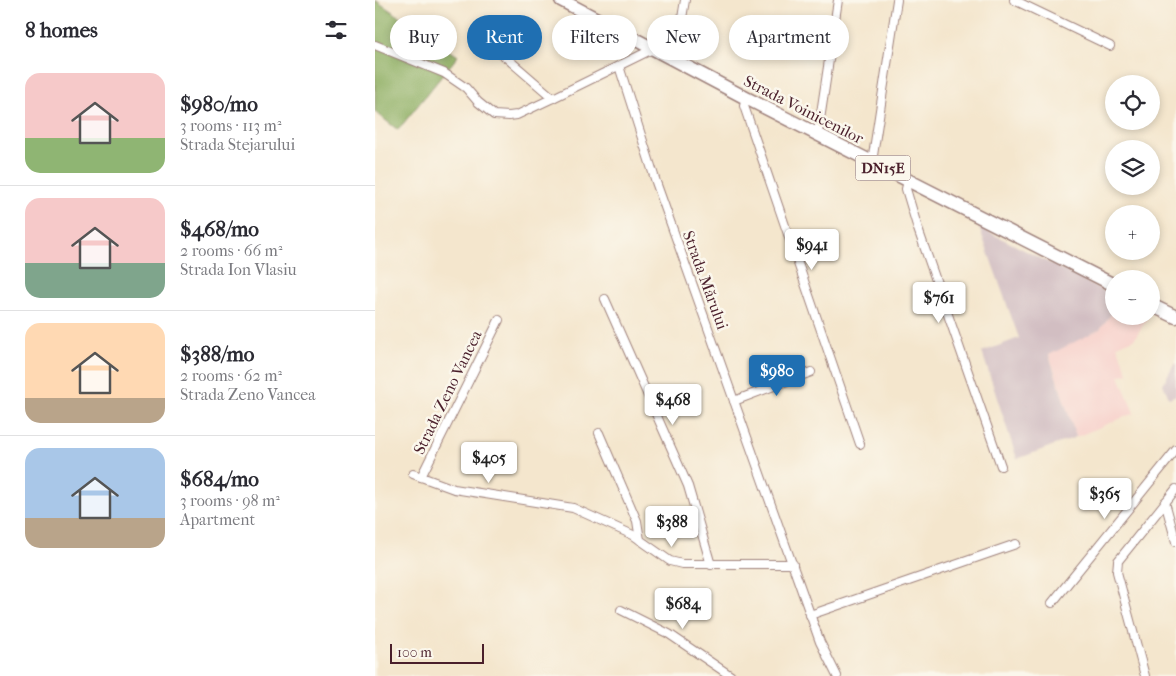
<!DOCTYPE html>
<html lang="en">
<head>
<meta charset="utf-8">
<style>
	:root { --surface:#fff; --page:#f7f7f7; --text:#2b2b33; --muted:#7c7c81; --line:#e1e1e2; --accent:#1f6fb2 }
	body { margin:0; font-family:"IM FELL French Canon",serif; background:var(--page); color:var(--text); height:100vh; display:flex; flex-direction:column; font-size:19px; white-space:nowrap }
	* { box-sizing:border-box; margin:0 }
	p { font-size:16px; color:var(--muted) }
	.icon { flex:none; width:28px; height:28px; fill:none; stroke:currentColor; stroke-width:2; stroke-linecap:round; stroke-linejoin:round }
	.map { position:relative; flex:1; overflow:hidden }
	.panel { display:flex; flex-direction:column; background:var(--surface); width:375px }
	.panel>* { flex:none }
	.top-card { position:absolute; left:15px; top:15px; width:475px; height:45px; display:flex; gap:10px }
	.fabs { position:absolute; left:730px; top:75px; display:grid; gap:10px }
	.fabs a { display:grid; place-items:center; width:55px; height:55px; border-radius:50%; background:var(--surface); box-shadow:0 2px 8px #0003; font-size:25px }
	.scale { position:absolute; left:15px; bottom:12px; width:94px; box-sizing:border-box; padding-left:5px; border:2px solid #4a1f2b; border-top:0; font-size:14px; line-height:18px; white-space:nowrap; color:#4a1f2b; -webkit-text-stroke:4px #fbf7ec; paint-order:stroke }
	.price { position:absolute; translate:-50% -42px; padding:0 11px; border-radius:5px; background:#fff; color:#222; font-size:16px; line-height:32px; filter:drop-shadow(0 1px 2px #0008) }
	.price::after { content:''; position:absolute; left:50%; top:30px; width:15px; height:11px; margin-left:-8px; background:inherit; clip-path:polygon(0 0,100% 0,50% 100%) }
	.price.on { background:var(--accent); color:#fff }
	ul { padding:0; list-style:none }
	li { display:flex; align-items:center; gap:15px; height:125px; padding:0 25px }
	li+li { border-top:1px solid var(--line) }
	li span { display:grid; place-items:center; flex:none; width:140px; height:100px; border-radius:15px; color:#555 }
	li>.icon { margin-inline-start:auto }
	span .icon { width:60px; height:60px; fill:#fffc; stroke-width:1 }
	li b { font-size:21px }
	h2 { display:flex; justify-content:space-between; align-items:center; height:60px; padding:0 25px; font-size:21px }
	.pill { padding:0 18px; border-radius:22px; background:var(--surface); box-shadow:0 2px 8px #0003; font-size:18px; line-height:45px }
	.pill.on { background:var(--accent); color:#fff }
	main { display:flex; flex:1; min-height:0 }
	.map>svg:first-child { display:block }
	.built { fill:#f7d0ca }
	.industrial { fill:#d2bec2 }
	.forest { fill:#8cad61; stroke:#6b6646 }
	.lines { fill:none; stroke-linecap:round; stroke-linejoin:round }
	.street-casing { stroke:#9f827c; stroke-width:10 }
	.primary-casing { stroke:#9f827c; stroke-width:15 }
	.street { stroke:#fff; stroke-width:8 }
	.primary { stroke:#fff; stroke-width:12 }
	.labels { text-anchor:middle; stroke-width:5; stroke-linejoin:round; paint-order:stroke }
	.shield { fill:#fbf7ec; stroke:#7f6065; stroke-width:1 }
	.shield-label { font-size:15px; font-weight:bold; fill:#4a1f2b }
	.street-label { font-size:16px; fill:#4a1f2b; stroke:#fbf7ec }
</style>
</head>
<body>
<main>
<section class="panel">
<h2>8 homes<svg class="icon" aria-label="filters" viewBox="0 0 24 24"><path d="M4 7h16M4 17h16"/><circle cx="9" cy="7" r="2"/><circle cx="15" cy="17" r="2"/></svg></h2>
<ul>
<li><span style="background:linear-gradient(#f6c9c9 65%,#8fb573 0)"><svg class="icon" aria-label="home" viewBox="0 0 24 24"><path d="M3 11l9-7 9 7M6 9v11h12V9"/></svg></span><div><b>$980/mo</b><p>3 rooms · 113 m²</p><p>Strada Stejarului</p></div></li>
<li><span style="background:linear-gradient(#f6c9c9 65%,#7fa58c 0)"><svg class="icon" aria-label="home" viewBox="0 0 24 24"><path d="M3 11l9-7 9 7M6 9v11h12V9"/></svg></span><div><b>$468/mo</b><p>2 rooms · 66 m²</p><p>Strada Ion Vlasiu</p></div></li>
<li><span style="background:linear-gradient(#ffd9b3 75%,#b9a48a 0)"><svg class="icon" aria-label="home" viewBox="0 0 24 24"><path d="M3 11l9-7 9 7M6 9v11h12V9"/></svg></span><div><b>$388/mo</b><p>2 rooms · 62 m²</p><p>Strada Zeno Vancea</p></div></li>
<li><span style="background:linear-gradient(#a9c7e8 70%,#b9a48a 0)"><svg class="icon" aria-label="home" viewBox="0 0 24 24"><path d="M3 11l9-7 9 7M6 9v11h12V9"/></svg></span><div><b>$684/mo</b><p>3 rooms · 98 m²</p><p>Apartment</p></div></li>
</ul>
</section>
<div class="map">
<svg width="801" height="676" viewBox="0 0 801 676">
	<rect width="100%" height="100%" fill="#fbf7ec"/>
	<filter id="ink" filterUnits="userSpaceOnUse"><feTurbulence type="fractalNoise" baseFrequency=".02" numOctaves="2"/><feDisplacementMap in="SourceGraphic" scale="10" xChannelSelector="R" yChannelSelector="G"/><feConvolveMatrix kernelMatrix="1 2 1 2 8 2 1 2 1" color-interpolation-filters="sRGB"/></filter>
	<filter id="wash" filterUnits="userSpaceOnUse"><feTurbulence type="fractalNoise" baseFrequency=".0096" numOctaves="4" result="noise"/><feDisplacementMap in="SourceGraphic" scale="20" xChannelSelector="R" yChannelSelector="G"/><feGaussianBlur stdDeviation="1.12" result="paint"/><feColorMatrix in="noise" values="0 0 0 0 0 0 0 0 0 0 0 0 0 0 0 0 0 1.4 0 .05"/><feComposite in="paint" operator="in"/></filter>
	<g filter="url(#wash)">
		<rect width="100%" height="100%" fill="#f4e6cd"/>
		<path class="built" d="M 739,310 L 739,316 L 774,316 L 759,339 L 742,346 L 753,373 L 744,376 L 759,413 L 701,437 L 674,354 L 725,329 Z"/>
		<g class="industrial">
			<path d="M 604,227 L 739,296 L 739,310 L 725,329 L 674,355 L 701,437 L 642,459 L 607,352 L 644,338 Z"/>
			<path d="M 801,360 L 801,395 L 794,398 L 788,384 Z"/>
		</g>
		<path class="forest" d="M 0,0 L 83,56 L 23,130 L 0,112 Z"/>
	</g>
	<g filter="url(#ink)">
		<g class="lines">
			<defs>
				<g id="street">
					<path d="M 639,0 L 735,46"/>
					<path d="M 0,45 L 69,73 L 91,88 L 103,102 L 119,115 L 134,116 L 142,115 L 178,98 L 278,49"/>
					<path d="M 119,47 L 178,98"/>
					<path d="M 300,61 L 310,0"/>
					<path d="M 244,66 L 281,182 L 445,642 L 462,676"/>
					<path d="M 371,98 L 369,106 L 485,444"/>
					<path d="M 443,133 L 463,0"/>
					<path d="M 497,162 L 522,0"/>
					<path d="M 533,181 L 531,189 L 543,229 L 626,466"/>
					<path d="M 230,299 L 313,486 L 336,565"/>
					<path d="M 359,401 L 436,372"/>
					<path d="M 224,433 L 262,521 L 265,540"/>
					<path d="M 38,474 L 79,489 L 198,508 L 258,535 L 295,561 L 307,564 L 418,564"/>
					<path d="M 46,477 L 124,320"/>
					<path d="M 790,502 L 801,542"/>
					<path d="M 677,603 L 801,450"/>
					<path d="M 246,610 L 294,634 L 356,676"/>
					<path d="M 435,615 L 641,544"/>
					<path d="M 770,676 L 742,572 L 743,561 L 801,489"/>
				</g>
				<g id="primary">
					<path d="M 186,0 L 371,98 L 739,285"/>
					<path d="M 776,305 L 801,317"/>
				</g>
			</defs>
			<use href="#street" class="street-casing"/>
			<use href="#primary" class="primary-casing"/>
			<use href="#street" class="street"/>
			<use href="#primary" class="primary"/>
		</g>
	</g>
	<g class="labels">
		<rect class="shield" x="480.5" y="155.5" width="55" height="25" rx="4"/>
		<g class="shield-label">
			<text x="508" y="173">DN15E</text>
		</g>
		<g class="street-label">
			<text transform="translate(429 109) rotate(27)" y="6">Strada Voinicenilor</text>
			<text transform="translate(331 280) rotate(70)" y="6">Strada Mărului</text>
			<text transform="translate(72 392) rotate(-64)" y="6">Strada Zeno Vancea</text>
		</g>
	</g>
</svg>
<div class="fabs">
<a><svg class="icon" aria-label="locate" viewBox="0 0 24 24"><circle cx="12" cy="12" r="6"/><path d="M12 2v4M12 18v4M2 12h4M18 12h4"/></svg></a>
<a><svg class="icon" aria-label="layers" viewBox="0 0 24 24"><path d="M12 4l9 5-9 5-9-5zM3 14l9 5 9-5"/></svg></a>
<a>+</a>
<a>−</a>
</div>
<div class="scale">100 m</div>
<b class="price" style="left:437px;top:271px">$941</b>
<b class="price" style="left:564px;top:324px">$761</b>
<b class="price on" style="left:402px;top:397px">$980</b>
<b class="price" style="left:298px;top:426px">$468</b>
<b class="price" style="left:114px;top:484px">$405</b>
<b class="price" style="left:730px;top:520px">$365</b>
<b class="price" style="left:297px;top:548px">$388</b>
<b class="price" style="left:308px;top:630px">$684</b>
<div class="top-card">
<a class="pill">Buy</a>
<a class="pill on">Rent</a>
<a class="pill">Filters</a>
<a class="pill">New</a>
<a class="pill">Apartment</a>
</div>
</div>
</main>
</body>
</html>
